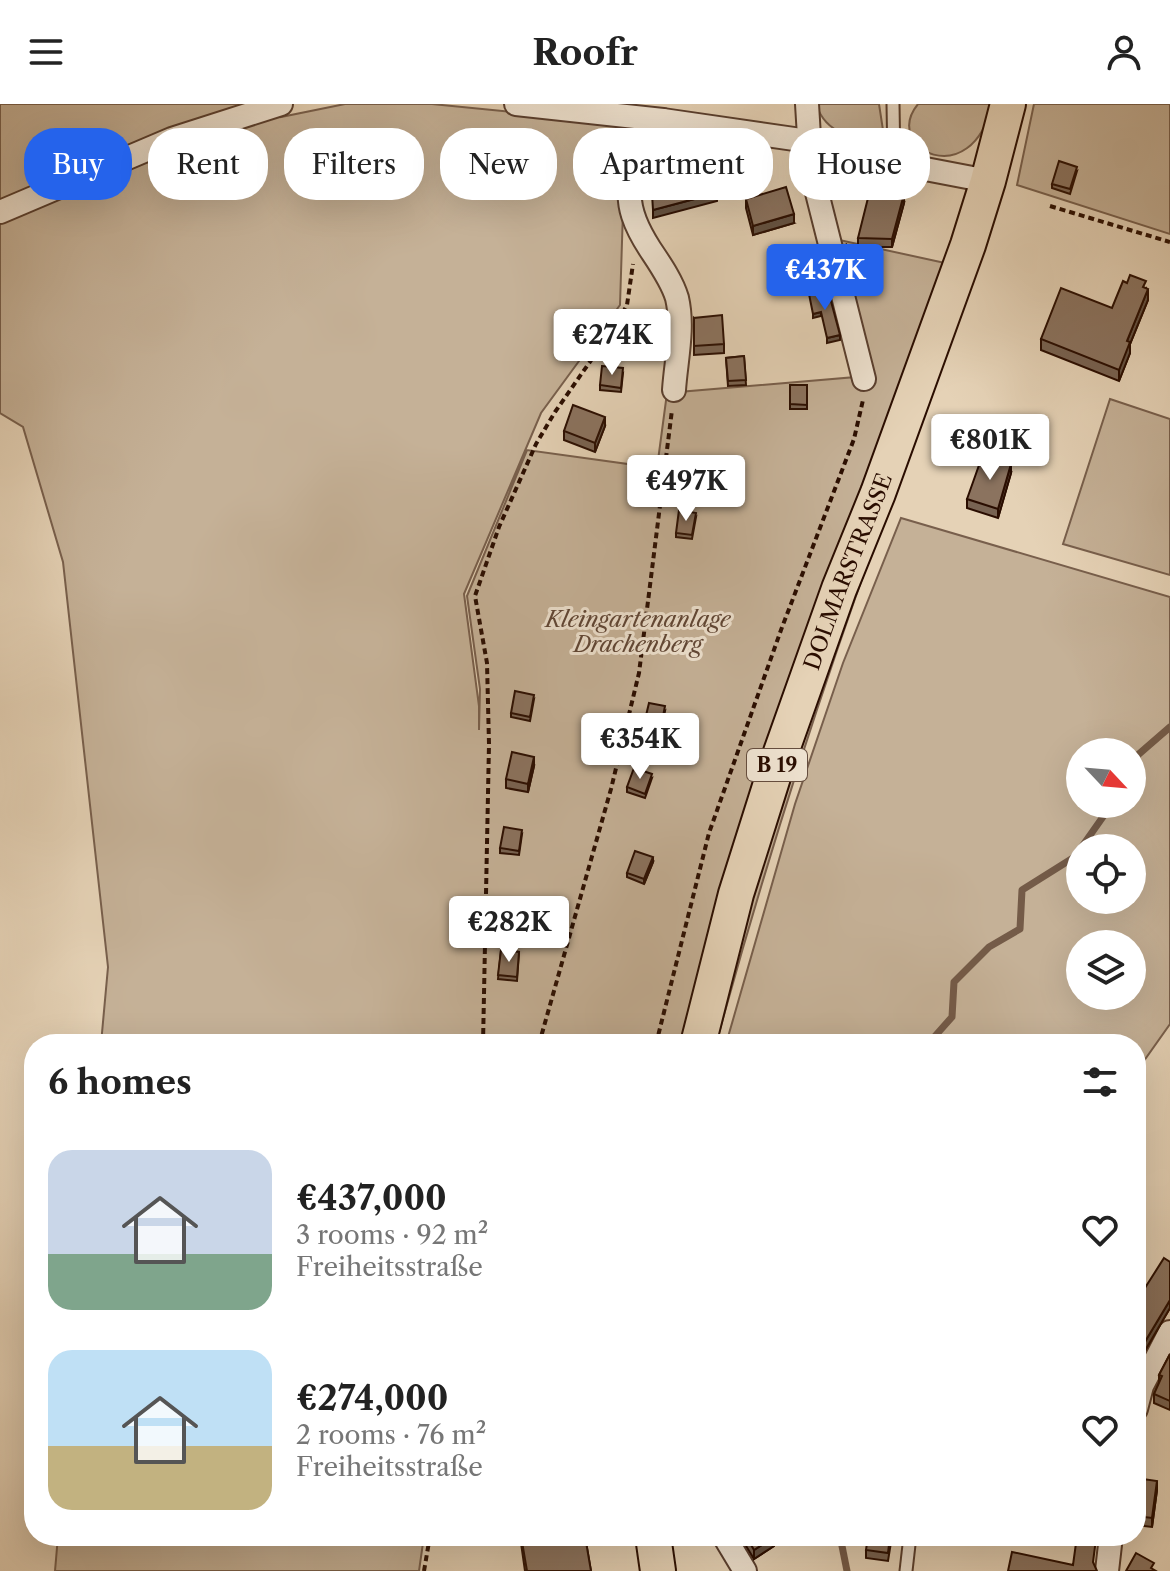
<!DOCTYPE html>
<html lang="en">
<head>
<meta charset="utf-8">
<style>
	:root { --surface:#fff; --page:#f6f6f6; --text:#222; --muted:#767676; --accent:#2563eb }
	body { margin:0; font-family:"Libre Caslon Text",serif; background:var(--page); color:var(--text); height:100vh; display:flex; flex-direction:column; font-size:30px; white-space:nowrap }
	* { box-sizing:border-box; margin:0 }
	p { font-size:26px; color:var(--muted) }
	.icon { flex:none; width:44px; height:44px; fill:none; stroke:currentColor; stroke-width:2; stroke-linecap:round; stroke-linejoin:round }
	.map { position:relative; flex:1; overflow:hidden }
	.drawer { position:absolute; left:24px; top:930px; width:1122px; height:512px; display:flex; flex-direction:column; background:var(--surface); border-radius:32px; box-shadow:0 8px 32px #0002 }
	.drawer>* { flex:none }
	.top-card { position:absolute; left:24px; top:24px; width:1122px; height:72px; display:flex; gap:16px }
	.needle { width:52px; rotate:116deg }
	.fabs { position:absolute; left:1066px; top:634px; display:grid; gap:16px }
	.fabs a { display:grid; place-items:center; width:80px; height:80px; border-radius:50%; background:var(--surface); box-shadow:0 8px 32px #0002; font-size:40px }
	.price { position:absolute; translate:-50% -68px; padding:0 18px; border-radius:8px; background:#fff; color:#222; font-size:26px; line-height:52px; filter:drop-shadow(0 2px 4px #0008) }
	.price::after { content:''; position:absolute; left:50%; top:48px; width:24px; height:18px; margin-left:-12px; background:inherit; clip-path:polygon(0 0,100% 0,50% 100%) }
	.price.active { background:var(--accent); color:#fff }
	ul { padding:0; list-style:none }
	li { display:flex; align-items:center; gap:24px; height:200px; padding:0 24px }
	li span { display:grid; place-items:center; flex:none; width:224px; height:160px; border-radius:24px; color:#555 }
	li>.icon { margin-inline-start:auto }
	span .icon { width:96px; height:96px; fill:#fffc; stroke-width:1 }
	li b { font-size:34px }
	h2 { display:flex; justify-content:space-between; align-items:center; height:96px; padding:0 24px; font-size:34px }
	.chip { padding:0 28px; border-radius:32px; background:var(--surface); box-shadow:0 8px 32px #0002; font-size:28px; line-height:72px }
	.chip.active { background:var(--accent); color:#fff }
	header { display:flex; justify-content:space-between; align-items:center; height:104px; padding:0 24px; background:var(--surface); font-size:36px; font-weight:700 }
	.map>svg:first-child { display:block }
	.green { fill:#c5b197; stroke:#785f4c; stroke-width:2; fill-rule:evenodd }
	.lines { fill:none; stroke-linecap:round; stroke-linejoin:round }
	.stream { stroke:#745b48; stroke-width:7 }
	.lane-casing { stroke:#593e2e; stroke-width:15 }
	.street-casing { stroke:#593e2e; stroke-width:26 }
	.primary-casing { stroke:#2a0d00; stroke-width:38 }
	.path { stroke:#2a0d00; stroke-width:4; stroke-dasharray:6 4; stroke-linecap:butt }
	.lane { stroke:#eee2d0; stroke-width:11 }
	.street { stroke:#eee2d0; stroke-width:22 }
	.primary { stroke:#e5d2b6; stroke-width:34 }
	.wall { fill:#786352; stroke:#2a0d00; stroke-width:2 }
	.shaded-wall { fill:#615042; stroke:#2a0d00; stroke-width:2 }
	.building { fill:#8b735f; stroke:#2a0d00; stroke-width:2 }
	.labels { text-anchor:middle; stroke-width:6; stroke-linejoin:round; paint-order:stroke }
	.shield { fill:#eee2d0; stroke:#654d3e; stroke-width:2 }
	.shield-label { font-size:20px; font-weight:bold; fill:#2a0d00 }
	.street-label { font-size:22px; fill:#2a0d00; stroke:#eee2d0 }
	.park-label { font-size:22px; font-style:italic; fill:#604635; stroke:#eee2d0 }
</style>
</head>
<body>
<header><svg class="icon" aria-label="menu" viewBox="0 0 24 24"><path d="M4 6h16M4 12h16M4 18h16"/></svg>Roofr<svg class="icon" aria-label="person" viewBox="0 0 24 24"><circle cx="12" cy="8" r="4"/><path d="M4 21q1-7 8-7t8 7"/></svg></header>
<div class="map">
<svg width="1170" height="1467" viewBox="0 0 1170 1467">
	<rect width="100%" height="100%" fill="#e5d2b6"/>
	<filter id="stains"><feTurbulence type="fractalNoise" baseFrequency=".0025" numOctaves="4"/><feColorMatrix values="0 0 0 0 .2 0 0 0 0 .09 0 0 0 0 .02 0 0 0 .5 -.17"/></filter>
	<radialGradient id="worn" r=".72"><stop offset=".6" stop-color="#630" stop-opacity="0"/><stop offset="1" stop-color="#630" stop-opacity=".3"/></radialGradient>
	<g class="green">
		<path d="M 0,0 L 279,0 L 281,13 L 345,0 L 432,0 L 632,20 L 643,31 L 624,75 L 620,201 L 541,309 L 464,490 L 479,602 L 479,626 L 480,585 L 467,492 L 527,346 L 657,364 L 667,289 L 867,272 L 835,135 L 945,159 L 688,940 L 101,940 L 108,863 L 63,458 L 23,323 L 0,309 Z"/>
		<path d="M 816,0 L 879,0 L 883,26 C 857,42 825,28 816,0 Z"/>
		<path d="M 918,0 L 992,0 C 972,90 881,45 918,0 Z"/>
		<path d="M 1034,0 L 1170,0 L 1170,130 L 1017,81 Z"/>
		<path d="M 1110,295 L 1170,315 L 1170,471 L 1063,440 Z"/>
		<path d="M 901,414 L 1170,493 L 1170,920 L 1136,968 L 1136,940 L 726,940 L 795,700 L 843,559 ZM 1080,648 L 1132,648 L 1132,700 L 1080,700 ZM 1080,744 L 1132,744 L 1132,796 L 1080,796 ZM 1080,840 L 1132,840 L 1132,892 L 1080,892 Z"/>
		<path d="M 875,439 C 815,604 762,771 716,940 L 708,940 L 816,577 Z"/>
		<path d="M 58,1432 L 424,1432 L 419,1467 L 55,1467 Z"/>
	</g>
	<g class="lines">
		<g class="stream">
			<path d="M 1132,656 L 1170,623"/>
			<path d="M 1081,744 L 1112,700"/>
			<path d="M 928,940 L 952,913 L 954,878 L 989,843 L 1020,825 L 1022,786 L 1073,754 L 1080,745"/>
			<path d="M 840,1432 L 847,1467"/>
		</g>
		<defs>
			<g id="lane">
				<path d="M 893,0 L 894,59"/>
				<path d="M 906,1467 L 910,1432"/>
			</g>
			<g id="street">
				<path d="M 516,0 L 663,16 L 808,37 L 894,59 L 988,77"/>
				<path d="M 807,0 L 811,65 L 864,275"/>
				<path d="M 663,16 C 632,69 613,88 650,145 C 660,160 672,177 677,194 C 684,224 676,256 674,286"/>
				<path d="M 0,108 L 172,35 L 281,0"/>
				<path d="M 1136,1305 L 1142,1282 L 1170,1228"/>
				<path d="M 724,1432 L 745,1467"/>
				<path d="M 1107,1467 L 1111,1432"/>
			</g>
			<g id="primary">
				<path id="s1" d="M 698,940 L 736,790 L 779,654 L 839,485 L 878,389 L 968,141 L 988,77 L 1008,0"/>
				<path d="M 653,1432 L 658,1467"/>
			</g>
		</defs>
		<use href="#lane" class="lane-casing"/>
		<use href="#street" class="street-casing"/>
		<use href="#primary" class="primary-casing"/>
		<g class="path">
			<path d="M 1050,102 L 1170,138"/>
			<path d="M 483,940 L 489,640 L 487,559 L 475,492 L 499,423 L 536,340 L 555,308 L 619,216 L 627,201 L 633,160"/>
			<path d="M 539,940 L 611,685 L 639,569 L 672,306"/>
			<path d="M 656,940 L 709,729 L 781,526 L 854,335 L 863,296"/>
			<path d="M 424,1467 L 430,1432"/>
		</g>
		<use href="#lane" class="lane"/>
		<use href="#street" class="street"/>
		<use href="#primary" class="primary"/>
	</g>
	<g class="wall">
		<path d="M 1077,67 L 1070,90 L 1052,84 L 1052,80 Z"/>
		<path d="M 746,95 L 794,119 L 753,131 L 746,104 Z"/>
		<path d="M 904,99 L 892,143 L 858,143 L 858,134 Z"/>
		<path d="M 847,141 L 878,162 L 871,184 L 855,180 L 847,150 Z"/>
		<path d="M 1146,184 L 1148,196 L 1130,240 L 1130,249 L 1119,277 L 1041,246 L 1041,235 L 1112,204 Z"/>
		<path d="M 694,214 L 724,240 L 724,249 L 694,251 Z"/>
		<path d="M 744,252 L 746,281 L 728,282 L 726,254 Z"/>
		<path d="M 623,269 L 621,288 L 600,286 L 600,281 Z"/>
		<rect x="790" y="281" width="17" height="24"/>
		<path d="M 605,322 L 595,348 L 564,336 L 564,327 Z"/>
		<path d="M 1011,369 L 998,414 L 967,404 L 967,395 Z"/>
		<path d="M 696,413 L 692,435 L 676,433 L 676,429 Z"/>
		<path d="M 534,595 L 530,617 L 511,613 L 511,609 Z"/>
		<path d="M 665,607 L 660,632 L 643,629 L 643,624 Z"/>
		<path d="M 534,662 L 528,688 L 506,684 L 506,675 Z"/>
		<path d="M 652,674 L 645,694 L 627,688 L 627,683 Z"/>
		<path d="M 522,730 L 519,751 L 500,749 L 500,744 Z"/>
		<path d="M 653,758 L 644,780 L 627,773 L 627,769 Z"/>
		<path d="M 501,846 L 519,848 L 517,877 L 498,875 Z"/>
		<path d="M 1170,1158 L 1170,1204 L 1143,1250 L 1136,1246 L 1136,1198 Z"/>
		<path d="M 1170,1250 L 1170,1306 L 1154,1299 L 1154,1290 L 1159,1279 L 1159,1271 Z"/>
		<path d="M 1136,1374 L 1157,1386 L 1152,1423 L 1136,1421 Z"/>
		<path d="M 520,1432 L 585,1432 L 591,1467 L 525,1467 Z"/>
		<path d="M 740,1432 L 773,1432 L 774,1442 L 754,1455 Z"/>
		<path d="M 892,1432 L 888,1457 L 866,1454 L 866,1446 Z"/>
	</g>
	<g class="shaded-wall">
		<path d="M 717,89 L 717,97 L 653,114 L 653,106 Z"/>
		<path d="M 904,90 L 904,99 L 892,143 L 892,135 Z"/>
		<path d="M 794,110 L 794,119 L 753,131 L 753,122 Z"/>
		<path d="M 878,153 L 878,162 L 871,184 L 871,175 Z"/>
		<path d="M 1148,185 L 1148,196 L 1130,240 L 1130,249 L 1119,277 L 1119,266 L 1127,237 Z"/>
		<path d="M 821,208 L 821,212 L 813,214 L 813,210 Z"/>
		<path d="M 840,231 L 840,236 L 827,239 L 827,234 Z"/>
		<path d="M 605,313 L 605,322 L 595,348 L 595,339 Z"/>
		<path d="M 1011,360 L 1011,369 L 998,414 L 998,405 Z"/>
		<path d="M 534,653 L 534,662 L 528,688 L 528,680 Z"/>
		<path d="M 653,753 L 653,758 L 644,780 L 644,775 Z"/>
		<path d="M 1170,1196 L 1170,1204 L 1143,1250 L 1143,1241 Z"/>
		<path d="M 1157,1377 L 1157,1386 L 1152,1423 L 1152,1414 Z"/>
		<path d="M 774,1433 L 774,1442 L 754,1455 L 754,1446 Z"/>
	</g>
	<g class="building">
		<path d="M 1059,57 L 1077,63 L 1070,85 L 1052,80 Z"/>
		<path d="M 708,59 L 717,89 L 653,106 L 651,74 Z"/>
		<path d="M 871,82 L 904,90 L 892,135 L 858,134 Z"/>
		<path d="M 786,83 L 794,110 L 753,122 L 746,95 Z"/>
		<path d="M 847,141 L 878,153 L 871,175 L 855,171 Z"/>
		<path d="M 1130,171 L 1146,177 L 1143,183 L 1148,185 L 1127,237 L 1130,238 L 1119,266 L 1041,235 L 1061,184 L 1112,204 L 1123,177 L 1127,179 Z"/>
		<path d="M 828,186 L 840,231 L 827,234 L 821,208 L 813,210 L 809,190 Z"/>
		<path d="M 722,211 L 724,240 L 694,242 L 694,214 Z"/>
		<path d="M 744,252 L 746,276 L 728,277 L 726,254 Z"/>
		<path d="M 602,262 L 623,264 L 621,284 L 600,281 Z"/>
		<path d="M 790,281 L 807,281 L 807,301 L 790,300 Z"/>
		<path d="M 573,301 L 605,313 L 595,339 L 564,327 Z"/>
		<path d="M 983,350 L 1011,360 L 998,405 L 967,395 Z"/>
		<path d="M 679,406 L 696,409 L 692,431 L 676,429 Z"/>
		<path d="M 515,587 L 534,591 L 530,613 L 511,609 Z"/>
		<path d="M 649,599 L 665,602 L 660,628 L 643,624 Z"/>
		<path d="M 512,648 L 534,653 L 528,680 L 506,675 Z"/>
		<path d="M 634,664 L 652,670 L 645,690 L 627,683 Z"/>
		<path d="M 504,723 L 522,726 L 519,747 L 500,744 Z"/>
		<path d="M 635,747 L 653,753 L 644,775 L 627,769 Z"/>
		<path d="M 501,846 L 519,848 L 517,873 L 498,871 Z"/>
		<path d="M 1164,1154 L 1170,1158 L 1170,1196 L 1143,1241 L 1136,1238 L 1136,1198 Z"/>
		<path d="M 1170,1250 L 1170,1297 L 1154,1290 L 1162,1272 L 1159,1271 Z"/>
		<path d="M 1136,1374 L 1157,1377 L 1152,1414 L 1136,1412 Z"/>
		<path d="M 521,1432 L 585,1432 L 591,1467 L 527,1467 Z"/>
		<path d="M 746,1432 L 773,1432 L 774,1433 L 754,1446 Z"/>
		<path d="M 868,1432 L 890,1432 L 888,1449 L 866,1446 Z"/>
		<path d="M 1077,1432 L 1096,1435 L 1093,1458 L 1097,1467 L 1008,1467 L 1012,1448 L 1073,1461 Z"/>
		<path d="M 1136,1449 L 1154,1459 L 1151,1464 L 1156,1467 L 1126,1467 Z"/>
	</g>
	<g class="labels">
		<rect class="shield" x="747" y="645" width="60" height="32" rx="6"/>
		<g class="shield-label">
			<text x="777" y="668">B 19</text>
		</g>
		<g class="street-label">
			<text dy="8" stroke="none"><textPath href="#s1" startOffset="496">DOLMARSTRASSE</textPath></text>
		</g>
		<g class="park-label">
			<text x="638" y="523">Kleingartenanlage<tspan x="638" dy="25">Drachenberg</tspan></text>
		</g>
	</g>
	<rect width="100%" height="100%" filter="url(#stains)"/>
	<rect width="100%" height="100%" fill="url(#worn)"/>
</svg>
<div class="fabs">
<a><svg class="needle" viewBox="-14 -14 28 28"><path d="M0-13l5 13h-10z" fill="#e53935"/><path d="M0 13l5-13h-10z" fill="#767676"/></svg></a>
<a><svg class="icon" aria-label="locate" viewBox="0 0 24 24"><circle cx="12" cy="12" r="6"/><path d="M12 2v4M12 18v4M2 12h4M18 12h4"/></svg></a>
<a><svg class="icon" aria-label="layers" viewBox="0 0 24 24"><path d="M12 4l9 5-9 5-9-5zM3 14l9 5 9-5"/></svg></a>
</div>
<b class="price active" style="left:825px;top:208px">€437K</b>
<b class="price" style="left:612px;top:273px">€274K</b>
<b class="price" style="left:990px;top:378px">€801K</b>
<b class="price" style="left:686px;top:419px">€497K</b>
<b class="price" style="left:640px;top:677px">€354K</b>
<b class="price" style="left:509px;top:860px">€282K</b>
<div class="top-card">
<a class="chip active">Buy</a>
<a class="chip">Rent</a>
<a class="chip">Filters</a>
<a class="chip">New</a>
<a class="chip">Apartment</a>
<a class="chip">House</a>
</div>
<section class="drawer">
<h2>6 homes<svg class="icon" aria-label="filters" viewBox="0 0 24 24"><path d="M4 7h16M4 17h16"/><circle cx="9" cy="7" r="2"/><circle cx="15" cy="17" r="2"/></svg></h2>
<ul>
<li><span style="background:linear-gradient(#c9d6e8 65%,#7fa58c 0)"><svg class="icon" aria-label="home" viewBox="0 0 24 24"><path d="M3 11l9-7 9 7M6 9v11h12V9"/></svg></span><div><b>€437,000</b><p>3 rooms · 92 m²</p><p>Freiheitsstraße</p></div><svg class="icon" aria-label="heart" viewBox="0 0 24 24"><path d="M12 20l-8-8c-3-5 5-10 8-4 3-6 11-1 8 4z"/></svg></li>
<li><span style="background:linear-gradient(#bfe0f5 60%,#c2b280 0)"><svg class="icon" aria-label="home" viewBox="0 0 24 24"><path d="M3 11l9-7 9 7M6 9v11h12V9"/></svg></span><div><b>€274,000</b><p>2 rooms · 76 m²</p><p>Freiheitsstraße</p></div><svg class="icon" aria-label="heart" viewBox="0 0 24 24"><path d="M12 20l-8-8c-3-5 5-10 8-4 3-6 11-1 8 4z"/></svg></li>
</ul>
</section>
</div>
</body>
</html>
